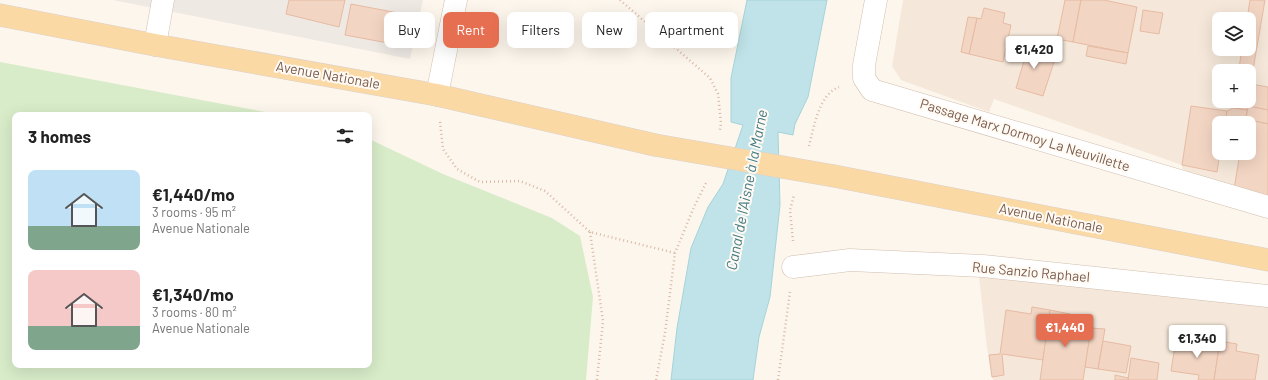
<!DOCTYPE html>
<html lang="en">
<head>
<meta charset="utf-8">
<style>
	:root { --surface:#fff; --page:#f6f6f6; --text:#222; --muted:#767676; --accent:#e76f51 }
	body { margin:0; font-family:Barlow,sans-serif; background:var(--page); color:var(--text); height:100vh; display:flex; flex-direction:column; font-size:15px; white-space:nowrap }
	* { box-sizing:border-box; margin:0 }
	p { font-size:13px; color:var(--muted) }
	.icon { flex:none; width:22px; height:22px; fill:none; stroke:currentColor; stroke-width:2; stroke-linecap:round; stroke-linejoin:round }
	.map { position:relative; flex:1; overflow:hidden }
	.details { position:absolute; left:12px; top:112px; width:360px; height:256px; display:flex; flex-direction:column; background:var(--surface); border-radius:8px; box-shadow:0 4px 16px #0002 }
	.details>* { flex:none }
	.banner { position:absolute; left:384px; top:12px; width:380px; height:36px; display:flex; gap:8px }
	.fabs { position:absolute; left:1212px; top:12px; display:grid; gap:8px }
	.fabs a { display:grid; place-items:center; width:44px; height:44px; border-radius:8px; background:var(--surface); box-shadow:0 4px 16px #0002; font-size:20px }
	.price { position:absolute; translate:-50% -34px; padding:0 9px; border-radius:4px; background:#fff; color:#222; font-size:13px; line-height:26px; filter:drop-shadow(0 1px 2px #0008) }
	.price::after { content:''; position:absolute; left:50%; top:24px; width:12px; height:9px; margin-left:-6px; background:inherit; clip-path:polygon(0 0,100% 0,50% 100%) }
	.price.selected { background:var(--accent); color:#fff }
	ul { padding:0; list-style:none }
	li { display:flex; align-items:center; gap:12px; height:100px; padding:0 16px }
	li span { display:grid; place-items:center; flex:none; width:112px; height:80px; border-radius:8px; color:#555 }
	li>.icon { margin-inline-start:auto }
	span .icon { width:48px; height:48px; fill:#fffc; stroke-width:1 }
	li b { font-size:17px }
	h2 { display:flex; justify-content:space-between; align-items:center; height:48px; padding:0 16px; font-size:17px }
	.chip { padding:0 14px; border-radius:8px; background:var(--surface); box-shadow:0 4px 16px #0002; font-size:14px; line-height:36px }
	.chip.selected { background:var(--accent); color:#fff }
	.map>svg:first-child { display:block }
	.residential { fill:#f5e8da; fill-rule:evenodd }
	.industrial { fill:#efe9e4 }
	.green { fill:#d8ecc9 }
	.water { fill:#bfe3e8; stroke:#a5d3da }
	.building { fill:#f3d5c3; stroke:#e6bba3 }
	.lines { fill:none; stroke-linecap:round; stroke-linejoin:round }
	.minor-casing { stroke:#d1beb0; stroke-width:23 }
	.major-casing { stroke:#dad1cd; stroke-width:23 }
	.path { stroke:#d9b8a5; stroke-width:2.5; stroke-dasharray:1 3; stroke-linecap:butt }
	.minor { stroke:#fff; stroke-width:22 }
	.major { stroke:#fbd9a5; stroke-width:22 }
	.major-bridge-casing { stroke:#dad1cd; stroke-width:23; stroke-linecap:butt }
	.major-bridge { stroke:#fbd9a5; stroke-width:22 }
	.labels { text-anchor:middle; stroke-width:4; stroke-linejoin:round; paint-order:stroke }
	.street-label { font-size:14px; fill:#7a5c4d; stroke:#fffaf3 }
	.water-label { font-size:15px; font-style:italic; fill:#437c86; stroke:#fffaf3 }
</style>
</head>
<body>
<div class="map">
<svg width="1268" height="380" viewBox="0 0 1268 380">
	<rect width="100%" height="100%" fill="#fdf6ec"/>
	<g class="residential">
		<path d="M 903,0 L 1268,0 L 1268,198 L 1234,189 L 1182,169 L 1182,165 L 994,99 L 989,112 L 901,80 L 892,66 ZM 1219,19 L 1249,19 L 1249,49 L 1219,49 ZM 1219,71 L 1249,71 L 1249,101 L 1219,101 ZM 1219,123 L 1249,123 L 1249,153 L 1219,153 Z"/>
		<path d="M 979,276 L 1268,305 L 1268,380 L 993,380 L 987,348 Z"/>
	</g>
	<path class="industrial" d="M 113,0 L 423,0 L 410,59 Z"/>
	<path class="green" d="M 0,62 L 281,115 L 15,115 L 15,365 L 369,365 L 369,139 L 443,174 L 552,218 L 580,236 L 593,297 L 586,380 L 0,380 Z"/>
	<path class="water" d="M 747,0 L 827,0 L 808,97 L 795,124 L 793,135 L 778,132 L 780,205 L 770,297 L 759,337 L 753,380 L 671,380 L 677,328 L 691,248 L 708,207 L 723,184 L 743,125 L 731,122 L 731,78 Z"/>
	<g class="building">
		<path d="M 289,0 L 345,0 L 339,27 L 286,14 Z"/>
		<path d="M 1065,0 L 1081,0 L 1073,42 L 1057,39 Z"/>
		<path d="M 1081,0 L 1104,0 L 1137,7 L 1128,53 L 1073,42 Z"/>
		<path d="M 1250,0 L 1265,0 L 1253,70 L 1239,68 L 1242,49 L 1249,49 L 1249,19 L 1247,19 Z"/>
		<path d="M 351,4 L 419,17 L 414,40 L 404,46 L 345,35 Z"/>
		<path d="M 984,8 L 1005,13 L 1003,23 L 1011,25 L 1003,62 L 969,54 L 977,18 L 981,19 Z"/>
		<path d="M 1143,10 L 1163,13 L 1159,34 L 1140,31 Z"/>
		<path d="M 968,17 L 977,18 L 969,54 L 961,52 Z"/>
		<path d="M 1022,45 L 1049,53 L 1048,60 L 1054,62 L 1043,96 L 1016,88 L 1024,61 L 1017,59 Z"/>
		<path d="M 1088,46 L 1128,53 L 1126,64 L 1086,56 Z"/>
		<path d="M 1239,68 L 1253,70 L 1249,97 L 1249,71 L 1239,71 Z"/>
		<path d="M 1251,84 L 1268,87 L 1268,110 L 1248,106 Z"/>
		<path d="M 1234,101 L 1248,101 L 1247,110 L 1233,108 Z"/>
		<path d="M 1191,106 L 1227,111 L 1225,123 L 1219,123 L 1219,153 L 1220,153 L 1217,172 L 1182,165 Z"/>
		<path d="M 1248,106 L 1268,110 L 1268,124 L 1246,119 Z"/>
		<path d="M 1233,108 L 1247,110 L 1245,123 L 1225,123 L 1227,111 Z"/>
		<path d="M 1246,119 L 1268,124 L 1268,198 L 1234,189 L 1240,153 L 1249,153 L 1249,123 L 1245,123 Z"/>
		<path d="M 1032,307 L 1050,310 L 1043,360 L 1002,354 L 1004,375 L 992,377 L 989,355 L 1000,354 L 1006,310 L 1031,314 Z"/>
		<path d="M 1050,310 L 1070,314 L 1069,320 L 1092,325 L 1083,380 L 1040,380 Z"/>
		<path d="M 1091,328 L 1105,329 L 1098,369 L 1085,367 Z"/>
		<path d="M 1201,339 L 1220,341 L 1214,380 L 1198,380 L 1199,375 L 1171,371 L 1176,340 L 1201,345 Z"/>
		<path d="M 1103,341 L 1131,346 L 1126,373 L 1098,369 Z"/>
		<path d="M 1220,341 L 1237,344 L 1236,351 L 1259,355 L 1255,380 L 1214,380 Z"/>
		<path d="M 1131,358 L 1159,363 L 1157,380 L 1128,380 Z"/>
		<path d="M 1115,375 L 1128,378 L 1128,380 L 1115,380 Z"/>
	</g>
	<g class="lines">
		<defs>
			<g id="minor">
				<path d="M 876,0 L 864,65 L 864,78 L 872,90 L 1268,207"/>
				<path d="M 155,45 L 163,0"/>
				<path d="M 437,95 L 456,0"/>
				<path d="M 793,267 L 850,260 L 983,266 L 1268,296"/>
			</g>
			<g id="major">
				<path d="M 0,15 L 155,45 L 437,95 L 655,145"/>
				<path d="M 834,176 L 1268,260"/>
			</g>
		</defs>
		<use href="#minor" class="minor-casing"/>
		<use href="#major" class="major-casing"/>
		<g class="path">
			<path d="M 620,0 L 710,78 L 718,94 L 721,123 L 720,130"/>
			<path d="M 440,122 L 443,149 L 457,169 L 480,182 L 520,181 L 545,191 L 590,232 L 675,253"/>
			<path d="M 809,146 C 814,127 819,94 839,87"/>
			<path d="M 590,232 L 603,321 L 597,380"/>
			<path d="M 793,241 L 790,210 L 794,195"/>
			<path d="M 656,380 L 665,333 L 675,253 L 694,207 L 707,181"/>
			<path d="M 778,380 L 790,292"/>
		</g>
		<use href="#minor" class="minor"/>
		<use href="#major" class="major"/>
		<defs>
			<path id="major-bridge" d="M 655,145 L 834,176"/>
		</defs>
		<use href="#major-bridge" class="major-bridge-casing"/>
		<use href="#major-bridge" class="major-bridge"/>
	</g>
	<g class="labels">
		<g class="street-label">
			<text transform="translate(328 75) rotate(10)" y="5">Avenue Nationale</text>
			<text transform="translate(1025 135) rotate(17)" y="5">Passage Marx Dormoy La Neuvillette</text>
			<text transform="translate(1051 218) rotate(11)" y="5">Avenue Nationale</text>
			<text transform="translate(1031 272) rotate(5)" y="5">Rue Sanzio Raphael</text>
		</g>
		<g class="water-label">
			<text transform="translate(747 190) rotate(-79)" y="5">Canal de l'Aisne à la Marne</text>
		</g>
	</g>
</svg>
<div class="fabs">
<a><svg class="icon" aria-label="layers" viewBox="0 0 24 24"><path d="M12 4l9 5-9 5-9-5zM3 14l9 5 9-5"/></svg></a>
<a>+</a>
<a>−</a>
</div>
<b class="price" style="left:1034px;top:70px">€1,420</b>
<b class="price selected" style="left:1065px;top:348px">€1,440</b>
<b class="price" style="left:1197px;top:359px">€1,340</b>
<div class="banner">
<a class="chip">Buy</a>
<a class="chip selected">Rent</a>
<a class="chip">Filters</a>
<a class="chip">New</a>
<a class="chip">Apartment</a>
</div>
<section class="details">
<h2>3 homes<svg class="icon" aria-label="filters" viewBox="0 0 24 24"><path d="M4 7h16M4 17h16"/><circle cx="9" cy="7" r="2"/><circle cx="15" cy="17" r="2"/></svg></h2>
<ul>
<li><span style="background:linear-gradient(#bfe0f5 70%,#7fa58c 0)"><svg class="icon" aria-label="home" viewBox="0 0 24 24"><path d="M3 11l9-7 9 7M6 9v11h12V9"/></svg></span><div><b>€1,440/mo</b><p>3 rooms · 95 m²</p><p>Avenue Nationale</p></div></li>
<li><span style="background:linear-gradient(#f6c9c9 70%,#7fa58c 0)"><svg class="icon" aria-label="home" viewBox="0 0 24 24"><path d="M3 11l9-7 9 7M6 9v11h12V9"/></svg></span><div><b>€1,340/mo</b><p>3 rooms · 80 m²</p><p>Avenue Nationale</p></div></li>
</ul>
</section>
</div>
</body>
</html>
